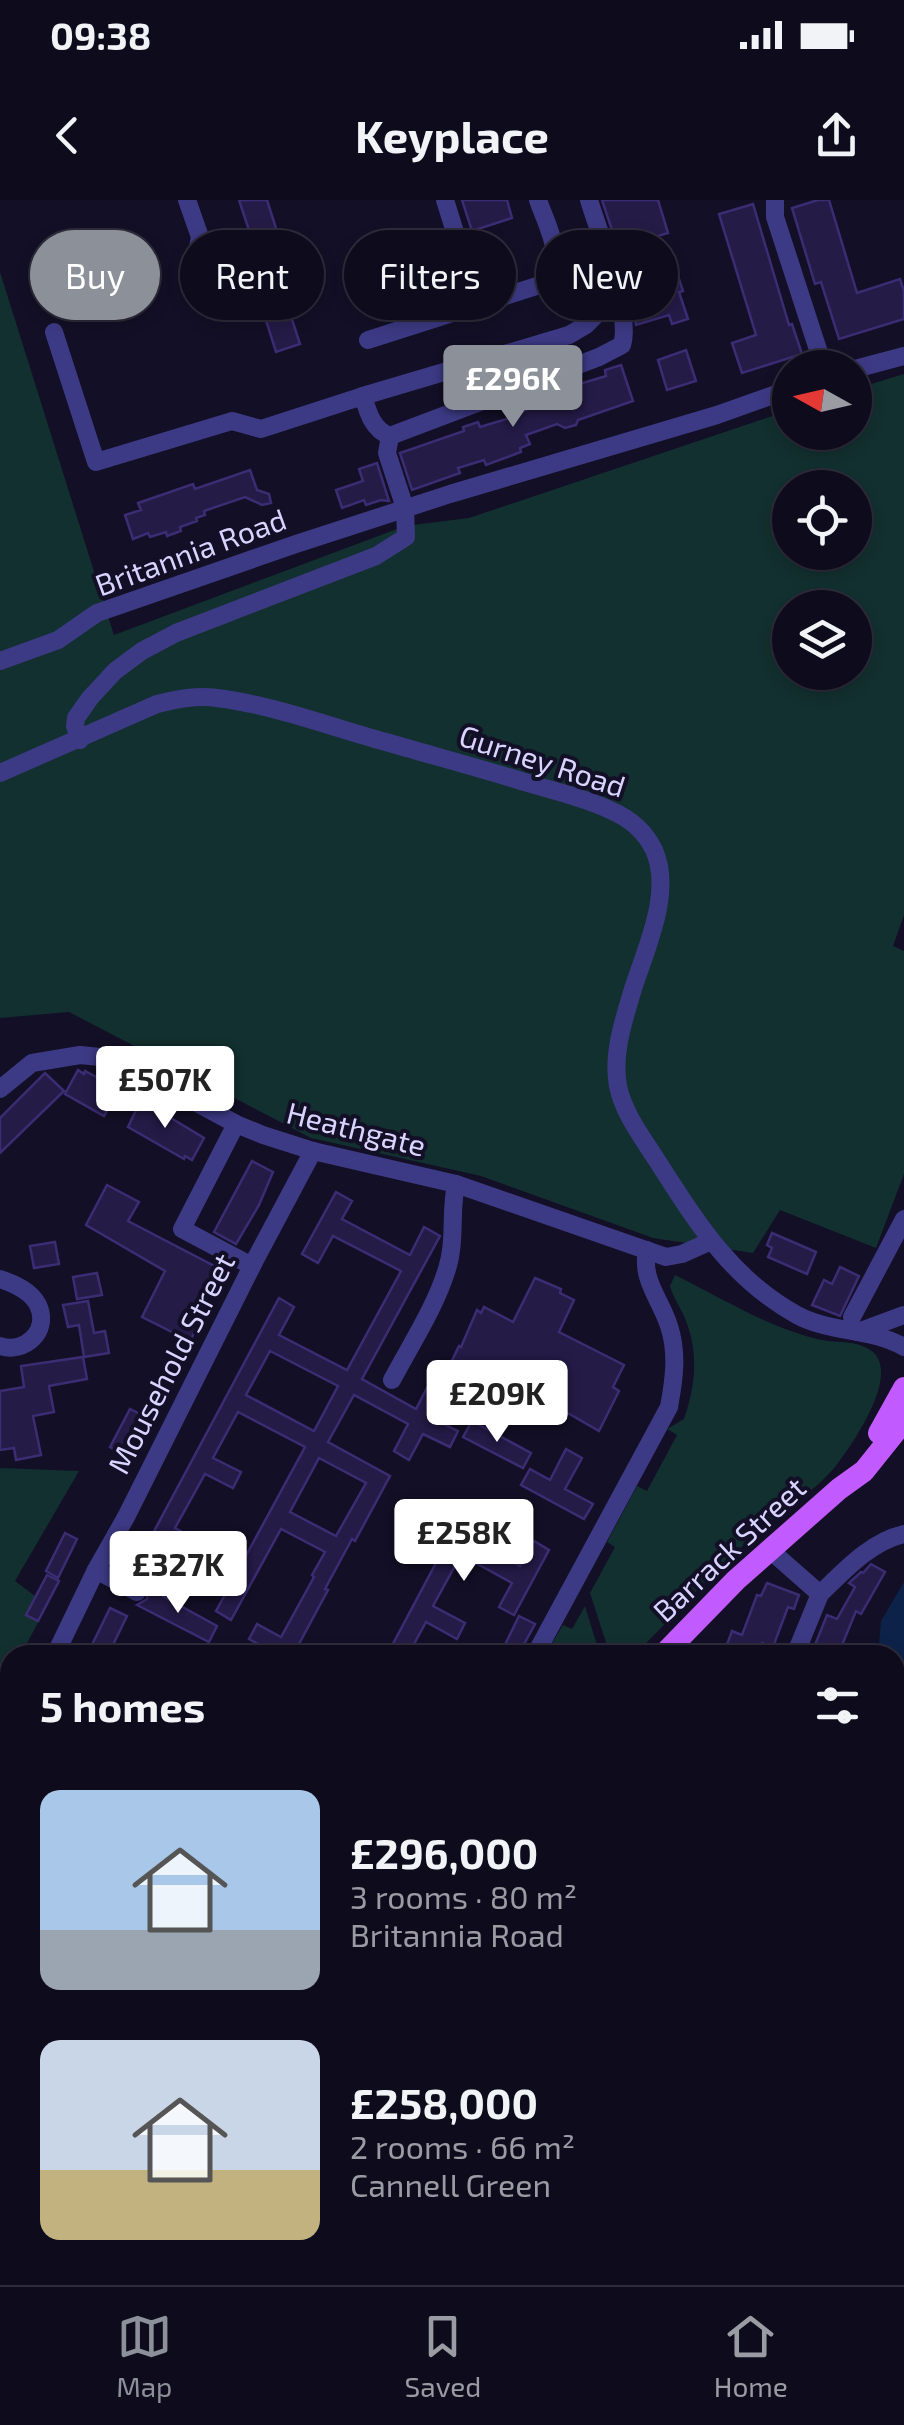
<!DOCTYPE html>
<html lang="en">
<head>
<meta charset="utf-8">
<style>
	:root { --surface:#0e0b1c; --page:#1c1929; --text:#f1f3f6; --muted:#9b9ba3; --line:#2e2b3b; --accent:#8c9099 }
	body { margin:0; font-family:"Exo 2",sans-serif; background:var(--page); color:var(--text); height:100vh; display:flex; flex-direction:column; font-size:38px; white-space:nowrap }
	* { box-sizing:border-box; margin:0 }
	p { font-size:32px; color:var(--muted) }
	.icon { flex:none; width:55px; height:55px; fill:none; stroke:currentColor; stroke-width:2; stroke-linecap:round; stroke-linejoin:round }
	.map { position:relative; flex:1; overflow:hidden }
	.details { position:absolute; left:0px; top:1445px; width:905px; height:640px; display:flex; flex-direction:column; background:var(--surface); border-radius:30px 30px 0 0; box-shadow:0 5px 15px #0003,0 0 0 2px var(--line) }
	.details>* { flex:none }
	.banner { position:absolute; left:30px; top:30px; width:845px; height:90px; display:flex; gap:20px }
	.needle { width:65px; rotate:278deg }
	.controls { position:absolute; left:772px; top:150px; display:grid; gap:20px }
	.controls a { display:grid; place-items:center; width:100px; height:100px; border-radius:50%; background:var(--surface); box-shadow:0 5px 15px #0003,0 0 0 2px var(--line); font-size:50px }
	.price { position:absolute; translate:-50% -85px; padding:0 22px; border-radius:10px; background:#fff; color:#222; font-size:32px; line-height:65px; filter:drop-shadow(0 2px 5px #0008) }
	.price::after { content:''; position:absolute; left:50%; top:60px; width:30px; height:22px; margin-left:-15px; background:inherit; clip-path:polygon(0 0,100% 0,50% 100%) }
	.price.on { background:var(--accent); color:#fff }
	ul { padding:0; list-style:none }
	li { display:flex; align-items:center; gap:30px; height:250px; padding:0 40px }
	li span { display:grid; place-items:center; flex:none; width:280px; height:200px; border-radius:20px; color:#555 }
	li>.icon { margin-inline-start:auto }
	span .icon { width:120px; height:120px; fill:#fffc; stroke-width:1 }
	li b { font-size:42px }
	h2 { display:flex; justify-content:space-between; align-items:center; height:120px; padding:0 40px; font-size:42px }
	.pill { padding:0 35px; border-radius:45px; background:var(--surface); box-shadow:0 5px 15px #0003,0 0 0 2px var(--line); font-size:35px; line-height:90px }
	.pill.on { background:var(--accent); color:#fff }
	.status { display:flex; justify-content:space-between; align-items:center; height:70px; padding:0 50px; background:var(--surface); direction:ltr }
	.status svg { height:28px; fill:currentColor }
	header { display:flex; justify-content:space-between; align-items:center; height:130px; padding:0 40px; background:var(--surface); font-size:45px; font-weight:700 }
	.dock { display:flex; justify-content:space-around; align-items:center; height:140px; border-top:2px solid var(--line); background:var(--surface); font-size:28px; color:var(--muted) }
	.dock a { display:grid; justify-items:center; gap:5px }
	.dock .on { color:var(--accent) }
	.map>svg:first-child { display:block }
	.green { fill:#12302f; fill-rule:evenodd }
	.water { fill:#0c2248 }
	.building { fill:#241b47; stroke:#3b2d73; stroke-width:2.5; fill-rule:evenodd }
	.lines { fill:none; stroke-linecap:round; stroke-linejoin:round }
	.minor { stroke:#3d3a85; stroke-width:18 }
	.major { stroke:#c25bff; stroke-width:22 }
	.labels { text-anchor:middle; stroke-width:8; stroke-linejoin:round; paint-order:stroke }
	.street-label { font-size:30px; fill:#d9d4ff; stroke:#130f26 }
</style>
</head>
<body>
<div class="status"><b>09:38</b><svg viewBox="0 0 49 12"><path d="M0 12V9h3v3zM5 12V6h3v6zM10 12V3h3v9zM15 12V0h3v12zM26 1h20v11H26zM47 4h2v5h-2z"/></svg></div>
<header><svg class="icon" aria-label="back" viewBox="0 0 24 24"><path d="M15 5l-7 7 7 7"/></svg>Keyplace<svg class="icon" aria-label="share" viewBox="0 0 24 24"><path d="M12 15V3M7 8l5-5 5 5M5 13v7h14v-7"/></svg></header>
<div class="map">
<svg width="904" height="2085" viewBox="0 0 904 2085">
	<rect width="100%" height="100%" fill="#130f26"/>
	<g class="green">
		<path d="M 0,72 L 114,435 L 405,326 L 469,318 L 790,210 L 790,232 L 855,232 L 855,189 L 904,174 L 904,715 L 893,746 L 904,751 L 904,974 L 876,1048 L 780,1010 L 753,1053 L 653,1038 L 481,976 L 311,938 L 69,812 L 0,818 ZM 790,288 L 855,288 L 855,352 L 790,352 ZM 790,408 L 855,408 L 855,472 L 790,472 Z"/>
		<path d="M 675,1075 C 722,1098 770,1129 822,1140 C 838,1143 859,1140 873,1152 C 900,1176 852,1245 835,1267 C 815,1291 783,1311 759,1331 C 715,1370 676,1414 634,1455 L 610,1455 L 590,1393 L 615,1347 L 607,1342 L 637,1286 L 647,1291 L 677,1235 L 667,1229 L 684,1219 C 696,1184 699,1151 684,1116 C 679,1105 673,1097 670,1086 Z"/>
		<path d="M 0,1268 L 79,1271 L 15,1381 L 47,1405 L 21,1455 L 10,1455 L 10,1477 L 0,1496 Z"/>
		<path d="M 585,1406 L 600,1455 L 545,1455 L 563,1425 L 572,1429 Z"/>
	</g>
	<path class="water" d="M 904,1382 L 904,2012 L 895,2044 L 895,1455 L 878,1455 L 881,1421 Z"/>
	<g class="building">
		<path d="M 239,0 L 267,0 L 298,97 L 286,101 L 300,144 L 276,152 L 257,92 L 268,88 Z"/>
		<path d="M 462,0 L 507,0 L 512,18 L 472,31 Z"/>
		<path d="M 602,0 L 658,0 L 668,33 L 648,39 L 652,51 L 622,60 Z"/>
		<path d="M 818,0 L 829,0 L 857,93 L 900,79 L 904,91 L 904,119 L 839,139 L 821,82 L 815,84 L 792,8 Z"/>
		<path d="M 753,4 L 789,125 L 792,124 L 802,154 L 742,173 L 732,143 L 756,135 L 719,14 Z"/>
		<path d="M 676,70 L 683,91 L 679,92 L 688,119 L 672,124 L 669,115 L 636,125 L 633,105 L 654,98 L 647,79 Z"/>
		<path d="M 686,150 L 696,181 L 667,190 L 658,160 Z"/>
		<path d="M 621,165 L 633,201 L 578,220 L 576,225 L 565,228 L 557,224 L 526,235 L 530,244 L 520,248 L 521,252 L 486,265 L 484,260 L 458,268 L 460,273 L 412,290 L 400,253 L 464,231 L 463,227 L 478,222 L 480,227 L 510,218 L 509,216 L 532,208 L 531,206 L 568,193 L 566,188 L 606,176 L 605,170 Z"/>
		<path d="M 377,263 L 389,301 L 381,300 L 366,305 L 364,300 L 342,308 L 336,290 L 363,281 L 359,269 Z"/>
		<path d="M 250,270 L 257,290 L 269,294 L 271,303 L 262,305 L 245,297 L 204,311 L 205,315 L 196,318 L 197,321 L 180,327 L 181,331 L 167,336 L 166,332 L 150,337 L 148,333 L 133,339 L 125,315 L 141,310 L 138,303 L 193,284 L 195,289 Z"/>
		<path d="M 78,870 L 84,874 L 85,871 L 119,889 L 104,916 L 65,894 Z"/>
		<path d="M 45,873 L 64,891 L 0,953 L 0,918 Z"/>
		<path d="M 141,900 L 204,938 L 192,960 L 185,956 L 184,959 L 128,927 Z"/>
		<path d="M 252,961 L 273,972 L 259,1005 L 236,1044 L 214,1032 Z"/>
		<path d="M 107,985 L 139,1002 L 128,1021 L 222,1070 L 200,1111 L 204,1113 L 190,1141 L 142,1117 L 165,1071 L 86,1025 Z"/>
		<path d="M 336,992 L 352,1001 L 342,1019 L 410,1055 L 424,1027 L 440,1036 L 362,1179 L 416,1209 L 429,1184 L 445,1193 L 431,1218 L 458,1231 L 450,1247 L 423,1234 L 409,1260 L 394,1251 L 408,1224 L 354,1195 L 328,1242 L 390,1276 L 355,1341 L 352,1339 L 325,1389 L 328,1390 L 299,1444 L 320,1455 L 278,1455 L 249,1439 L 257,1424 L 281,1437 L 314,1377 L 312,1375 L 325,1352 L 281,1329 L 231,1420 L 216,1411 L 233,1380 L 166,1344 L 151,1371 L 137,1363 L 279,1098 L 294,1107 L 279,1135 L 347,1170 L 401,1071 L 333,1036 L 318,1063 L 302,1054 ZM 270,1151 L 338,1186 L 314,1231 L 246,1195 ZM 238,1212 L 305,1247 L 242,1363 L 175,1328 L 205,1274 L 233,1288 L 241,1272 L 213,1258 ZM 319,1258 L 366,1283 L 336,1336 L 290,1312 Z"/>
		<path d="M 772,1033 L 816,1052 L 807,1074 L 768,1057 L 772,1048 L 767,1045 Z"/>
		<path d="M 55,1042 L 59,1064 L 34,1068 L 30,1046 Z"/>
		<path d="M 840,1067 L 859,1076 L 840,1116 L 812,1105 L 824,1080 L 832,1084 Z"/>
		<path d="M 97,1073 L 102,1095 L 77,1099 L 73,1077 Z"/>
		<path d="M 535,1078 L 561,1089 L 560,1093 L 574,1100 L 559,1132 L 624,1165 L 613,1187 L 619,1191 L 599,1231 L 552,1204 L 545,1220 L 447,1171 L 459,1146 L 461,1147 L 477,1110 L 481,1113 L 484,1107 L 513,1122 Z"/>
		<path d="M 88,1101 L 94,1133 L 105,1131 L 109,1153 L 84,1157 L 79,1125 L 68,1127 L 63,1105 Z"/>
		<path d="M 83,1157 L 87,1179 L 49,1186 L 54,1212 L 33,1216 L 41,1255 L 16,1260 L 14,1248 L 0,1250 L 0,1191 L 24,1187 L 21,1166 Z"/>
		<path d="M 130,1209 L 142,1215 L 122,1254 L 110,1247 Z"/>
		<path d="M 472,1221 L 531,1253 L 523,1268 L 463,1237 Z"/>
		<path d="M 566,1249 L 582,1258 L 565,1289 L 593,1304 L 584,1319 L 521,1285 L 530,1269 L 550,1280 Z"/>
		<path d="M 435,1319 L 520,1366 L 534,1341 L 549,1350 L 514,1415 L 499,1407 L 512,1383 L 461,1355 L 433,1406 L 465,1423 L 457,1439 L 426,1422 L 408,1455 L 387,1455 L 446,1344 L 427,1335 Z"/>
		<path d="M 65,1333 L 77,1339 L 58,1378 L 46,1371 Z"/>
		<path d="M 871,1364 L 885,1372 L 861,1414 L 856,1411 L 838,1455 L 811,1455 L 827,1415 L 837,1419 L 855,1387 L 849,1383 L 861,1372 L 863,1373 Z"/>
		<path d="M 47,1375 L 59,1381 L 38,1421 L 26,1415 Z"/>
		<path d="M 767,1383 L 799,1395 L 794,1409 L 788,1407 L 773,1447 L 762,1443 L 757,1455 L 723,1455 L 732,1431 L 742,1435 L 757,1395 L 761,1396 Z"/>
		<path d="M 148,1388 L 217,1426 L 209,1442 L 137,1405 L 147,1399 Z"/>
		<path d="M 110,1408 L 127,1416 L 108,1455 L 87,1455 Z"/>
		<path d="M 519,1416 L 535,1424 L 518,1455 L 500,1455 Z"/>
	</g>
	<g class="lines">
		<g class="minor">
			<path d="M 187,0 L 200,37 L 196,58"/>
			<path d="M 445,0 L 478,106"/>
			<path d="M 775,0 L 775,17 L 824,168"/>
			<path d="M 54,132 L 96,262 L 232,221 L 261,229 L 363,196 C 368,213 373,230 390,236"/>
			<path d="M 368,140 L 546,83 C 567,60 547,26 538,0"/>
			<path d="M 855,169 L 904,156"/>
			<path d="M 363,196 L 569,135 L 586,125 L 618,93"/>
			<path d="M 0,461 L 58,440 L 97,413 L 296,344 L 450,294 L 717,215 L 790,189"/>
			<path d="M 80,540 L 75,526 L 76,518 L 90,498 L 115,471 L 142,451 L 176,433 L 376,356 L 406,337 L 405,308 L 387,253 L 390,236 L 599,157 L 622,145 C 632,113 599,34 589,0"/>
			<path d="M 0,573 L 157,504 C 178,499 196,495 217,498 C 274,505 331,527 386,542 C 434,556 483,569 531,584 C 558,592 585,598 610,610 C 629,618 645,631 654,650 C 673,692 646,748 633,789 C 624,819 612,854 618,886 C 623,912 642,937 656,959 C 696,1021 730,1078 797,1115 C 830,1133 871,1128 904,1147"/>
			<path d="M 0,889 L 32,863 L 80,855 L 100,857 L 125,864 L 236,924 L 263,935 L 313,951 L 456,984 L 666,1057 L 682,1054 L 711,1041"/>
			<path d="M 236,924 L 182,1029 L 252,1066"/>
			<path d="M 0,1079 C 15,1084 31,1091 38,1105 C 50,1131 25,1154 0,1146"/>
			<path d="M 852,1117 L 904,1019"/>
			<path d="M 858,1132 L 904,1115"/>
			<path d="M 392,1180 C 411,1144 435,1108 447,1069 C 456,1041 450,1012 456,984"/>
			<path d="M 770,1350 L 820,1394 C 845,1370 870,1342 904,1334"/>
			<path d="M 96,1370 L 137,1392"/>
			<path d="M 55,1455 L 96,1370 L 126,1317 L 255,1060 L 313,951"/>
			<path d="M 535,1455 L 669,1207 C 674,1180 678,1153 669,1126 C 660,1098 641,1080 647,1050"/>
			<path d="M 795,1455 L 820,1394"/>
			<path d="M 0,1521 L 10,1514"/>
			<path d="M 0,1579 L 7,1583"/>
			<path d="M 0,1761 L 10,1744"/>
			<path d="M 0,1795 L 10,1800"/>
			<path d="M 0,1992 L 10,1994"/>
			<path d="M 51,2085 L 54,2075"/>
			<path d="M 401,2085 L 404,2075"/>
			<path d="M 446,2085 L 447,2075"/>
			<path d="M 488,2085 L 490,2075"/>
		</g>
		<g class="major">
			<path d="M 879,1233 L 904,1188"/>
			<path d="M 663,1455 L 736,1380 L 839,1289 L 864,1271 L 904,1221"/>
			<path d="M 239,2085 L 244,2075"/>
		</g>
	</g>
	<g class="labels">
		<g class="street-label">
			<text transform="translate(191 353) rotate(-20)" y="10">Britannia Road</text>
			<text transform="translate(542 562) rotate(18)" y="10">Gurney Road</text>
			<text transform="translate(356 930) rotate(14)" y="10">Heathgate</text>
			<text transform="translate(172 1164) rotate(-63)" y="10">Mousehold Street</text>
			<text transform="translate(730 1350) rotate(-43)" y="10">Barrack Street</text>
		</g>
	</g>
</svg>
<div class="controls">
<a><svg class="needle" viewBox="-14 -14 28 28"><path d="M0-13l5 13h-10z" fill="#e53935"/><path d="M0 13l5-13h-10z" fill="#9b9ba3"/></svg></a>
<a><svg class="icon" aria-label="locate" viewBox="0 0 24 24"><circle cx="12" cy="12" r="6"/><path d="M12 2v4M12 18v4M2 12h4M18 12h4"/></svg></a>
<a><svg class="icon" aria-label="layers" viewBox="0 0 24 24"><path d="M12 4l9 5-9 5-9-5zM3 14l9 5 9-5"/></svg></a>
</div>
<b class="price on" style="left:513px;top:230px">£296K</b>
<b class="price" style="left:165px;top:931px">£507K</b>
<b class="price" style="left:497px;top:1245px">£209K</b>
<b class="price" style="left:464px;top:1384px">£258K</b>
<b class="price" style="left:178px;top:1416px">£327K</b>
<div class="banner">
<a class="pill on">Buy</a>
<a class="pill">Rent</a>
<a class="pill">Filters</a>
<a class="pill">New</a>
</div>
<section class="details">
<h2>5 homes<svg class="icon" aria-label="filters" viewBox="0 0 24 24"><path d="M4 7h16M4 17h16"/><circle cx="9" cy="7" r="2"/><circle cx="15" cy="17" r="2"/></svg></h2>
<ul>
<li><span style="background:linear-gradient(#a9c7e8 70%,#9aa5b1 0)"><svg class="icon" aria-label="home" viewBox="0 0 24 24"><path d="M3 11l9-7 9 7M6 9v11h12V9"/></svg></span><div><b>£296,000</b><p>3 rooms · 80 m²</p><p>Britannia Road</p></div></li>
<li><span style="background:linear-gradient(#c9d6e8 65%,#c2b280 0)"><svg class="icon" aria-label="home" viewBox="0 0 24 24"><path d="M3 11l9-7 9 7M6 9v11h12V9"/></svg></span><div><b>£258,000</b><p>2 rooms · 66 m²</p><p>Cannell Green</p></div></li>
</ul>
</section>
</div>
<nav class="dock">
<a class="on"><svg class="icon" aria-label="map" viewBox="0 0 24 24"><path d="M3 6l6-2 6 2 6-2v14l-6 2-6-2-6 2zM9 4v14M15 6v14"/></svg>Map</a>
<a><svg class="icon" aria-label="saved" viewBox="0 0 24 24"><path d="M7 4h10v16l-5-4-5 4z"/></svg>Saved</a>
<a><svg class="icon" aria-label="home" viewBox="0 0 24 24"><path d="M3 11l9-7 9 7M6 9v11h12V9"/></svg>Home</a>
</nav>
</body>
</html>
